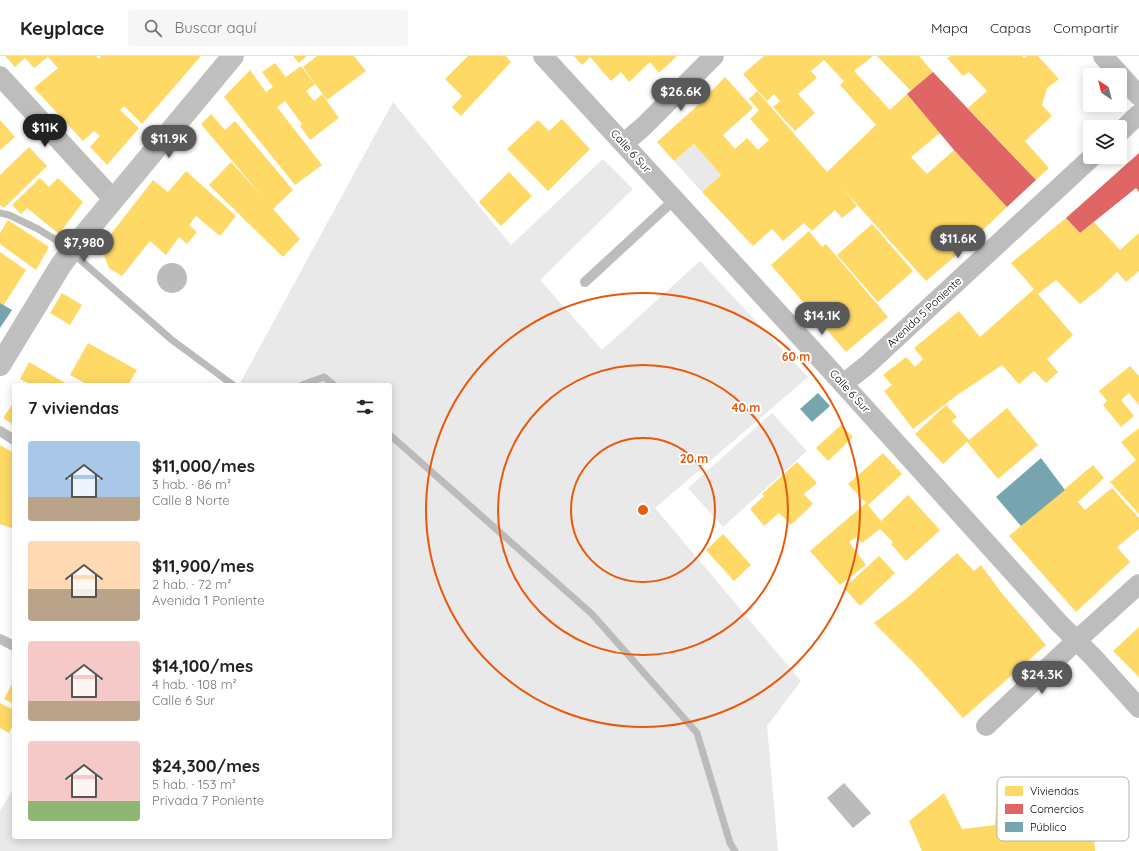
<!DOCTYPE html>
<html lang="es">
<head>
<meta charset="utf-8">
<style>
	:root { --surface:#fff; --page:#f6f6f6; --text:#222; --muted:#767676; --line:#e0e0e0; --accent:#595959 }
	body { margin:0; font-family:Quicksand,sans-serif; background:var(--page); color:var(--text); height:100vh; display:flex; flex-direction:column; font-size:15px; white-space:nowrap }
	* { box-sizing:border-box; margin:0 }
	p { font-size:13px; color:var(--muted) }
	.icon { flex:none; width:22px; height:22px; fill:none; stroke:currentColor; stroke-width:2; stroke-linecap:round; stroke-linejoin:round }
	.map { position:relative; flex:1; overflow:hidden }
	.details { position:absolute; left:12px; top:327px; width:380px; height:456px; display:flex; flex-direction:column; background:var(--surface); border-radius:4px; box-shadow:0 2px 10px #0003 }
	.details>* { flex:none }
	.needle { width:26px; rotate:325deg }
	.buttons { position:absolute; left:1083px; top:12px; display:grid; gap:8px }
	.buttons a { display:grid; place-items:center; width:44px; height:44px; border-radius:4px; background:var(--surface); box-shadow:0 2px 10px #0003; font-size:20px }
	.price { position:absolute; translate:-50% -34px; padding:0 9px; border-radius:14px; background:var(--accent); color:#fff; font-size:13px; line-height:26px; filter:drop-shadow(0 1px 2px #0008) }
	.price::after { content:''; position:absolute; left:50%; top:24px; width:12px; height:9px; margin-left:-6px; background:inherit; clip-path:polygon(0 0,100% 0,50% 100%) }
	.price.active { background:#222; color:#fff }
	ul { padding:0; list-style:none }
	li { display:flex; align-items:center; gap:12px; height:100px; padding:0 16px }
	li span { display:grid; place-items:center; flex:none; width:112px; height:80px; border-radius:4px; color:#555 }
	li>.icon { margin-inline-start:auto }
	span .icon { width:48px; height:48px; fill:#fffc; stroke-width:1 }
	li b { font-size:17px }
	h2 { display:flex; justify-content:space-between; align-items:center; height:48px; padding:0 16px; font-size:17px }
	header { display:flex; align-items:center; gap:24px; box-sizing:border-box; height:56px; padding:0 20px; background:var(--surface); border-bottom:1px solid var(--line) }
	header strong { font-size:19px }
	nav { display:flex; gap:22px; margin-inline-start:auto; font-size:14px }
	.search { width:280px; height:36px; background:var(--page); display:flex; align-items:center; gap:10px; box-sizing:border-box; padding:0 14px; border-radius:4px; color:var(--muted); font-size:15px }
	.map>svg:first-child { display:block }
	.green { fill:#e9e9e9 }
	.water { fill:#bbb }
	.homes { fill:#ffd966 }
	.shops { fill:#e06666 }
	.public { fill:#76a5af }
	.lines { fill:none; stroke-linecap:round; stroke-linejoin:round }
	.stream { stroke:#bbb; stroke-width:7 }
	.lane { stroke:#bdbdbd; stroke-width:10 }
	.street { stroke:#bdbdbd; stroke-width:20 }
	.secondary { stroke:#c0c0c0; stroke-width:22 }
	.ring { fill:none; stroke:#e8590c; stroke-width:2 }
	.labels { text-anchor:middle; stroke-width:4; stroke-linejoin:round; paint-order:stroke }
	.street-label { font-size:11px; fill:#000; stroke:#fff }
	.key { fill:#fff; stroke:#b2b2b2; stroke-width:1 }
	.key-label { font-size:11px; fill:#000 }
	.centre { fill:#e8590c; stroke:#fff; stroke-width:2 }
	.ring-label { font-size:12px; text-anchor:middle; font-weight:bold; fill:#e8590c; stroke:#fff; stroke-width:4; stroke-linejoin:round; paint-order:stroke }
</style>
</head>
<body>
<header>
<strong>Keyplace</strong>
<div class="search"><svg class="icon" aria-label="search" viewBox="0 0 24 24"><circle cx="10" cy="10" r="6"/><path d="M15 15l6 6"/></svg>Buscar aquí</div>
<nav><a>Mapa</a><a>Capas</a><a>Compartir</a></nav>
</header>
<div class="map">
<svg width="1139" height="795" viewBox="0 0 1139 795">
	<rect width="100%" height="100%" fill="#fff"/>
	<g class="green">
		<path d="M 393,46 L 511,189 L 603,103 L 633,133 L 540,224 L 602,294 L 700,205 L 808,321 L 655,452 L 801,625 L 767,670 L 778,795 L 0,795 L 0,755 L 14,732 L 14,781 L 390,781 L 390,329 L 239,329 Z"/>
		<path d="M 694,88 L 721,119 L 702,136 L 674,105 Z"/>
		<path d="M 772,357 L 807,395 L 723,471 L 688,432 Z"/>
	</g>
	<g class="water">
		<circle cx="172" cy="222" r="15"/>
		<path d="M 844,727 L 871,757 L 853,772 L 827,742 Z"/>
	</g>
	<g class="homes">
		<path d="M 5,0 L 96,0 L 99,3 L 101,0 L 201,0 L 142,68 L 124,50 L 120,54 L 139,72 L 107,109 L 90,91 L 100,80 L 94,75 L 83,85 L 34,32 L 58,12 L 48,1 L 34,12 L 25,2 L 15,11 Z"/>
		<path d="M 293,0 L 307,0 L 299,7 Z"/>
		<path d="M 317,0 L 354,0 L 366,15 L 327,44 L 303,11 Z"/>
		<path d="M 468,0 L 506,0 L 511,6 L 461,60 L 452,51 L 462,40 L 445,23 Z"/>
		<path d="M 574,0 L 677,0 L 659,17 L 650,6 L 629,26 L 621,16 L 611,25 L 590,1 L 582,9 Z"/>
		<path d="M 764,0 L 873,0 L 854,15 L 890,54 L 907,38 L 940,77 L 911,101 L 927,118 L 954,94 L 1007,151 L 953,202 L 926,225 L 842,132 L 857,150 L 842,162 L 835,154 L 812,175 L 804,167 L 783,185 L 772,173 L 753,190 L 702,136 L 721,119 L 694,88 L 674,105 L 657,86 L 697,50 L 725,21 L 753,52 L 723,79 L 735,93 L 747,82 L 758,94 L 769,84 L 750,63 L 759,54 L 749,43 L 757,35 L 827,116 L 876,69 L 840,29 L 844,25 L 824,4 L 811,15 L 817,22 L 798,38 L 815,57 L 795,75 L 773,51 L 780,45 L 774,38 L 767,45 L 743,18 Z"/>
		<path d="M 877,0 L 919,0 L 933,16 L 911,35 Z"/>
		<path d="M 950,0 L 1022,0 L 1024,2 L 1027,0 L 1038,0 L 1059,23 L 1047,32 L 1042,49 L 1052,60 L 1025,85 L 1049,112 L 1036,124 L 968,52 L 987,35 L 969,16 L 963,20 L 947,2 Z"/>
		<path d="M 275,7 L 286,21 L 301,10 L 315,28 L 306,35 L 314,45 L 322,38 L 339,62 L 310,84 L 300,70 L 302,68 L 285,45 L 277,51 L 322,109 L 295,129 L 224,41 L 250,14 L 266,36 L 273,31 L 262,16 Z"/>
		<path d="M 211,58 L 225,74 L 235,65 L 293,134 L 273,153 L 300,183 L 283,201 L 209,129 L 231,106 L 262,140 L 201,68 Z"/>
		<path d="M 562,63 L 590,93 L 548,135 L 507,93 L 538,64 L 549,75 Z"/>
		<path d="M 0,64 L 15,81 L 0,94 Z"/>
		<path d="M 29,91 L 47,110 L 4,152 L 0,149 L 0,119 Z"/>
		<path d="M 186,115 L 236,160 L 220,180 L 196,160 L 189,169 L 197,176 L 187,188 L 179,181 L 166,199 L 150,185 L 122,220 L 109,212 L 101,191 L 153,124 L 168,136 Z"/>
		<path d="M 509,116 L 532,140 L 501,170 L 479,146 Z"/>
		<path d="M 40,122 L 49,131 L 58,122 L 83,146 L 59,178 L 27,152 L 21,158 L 12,149 Z"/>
		<path d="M 1066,162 L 1080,177 L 1094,166 L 1120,194 L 1139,177 L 1139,215 L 1126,226 L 1117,216 L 1098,234 L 1080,248 L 1056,224 L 1038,238 L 1073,279 L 1047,303 L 1058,316 L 1046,327 L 1034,315 L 1019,328 L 1002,309 L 956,340 L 913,373 L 884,335 L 892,329 L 883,319 L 906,301 L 915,311 L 923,303 L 914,292 L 959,255 L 980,281 L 1034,233 L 1011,207 Z"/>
		<path d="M 8,164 L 49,191 L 36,214 L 0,188 L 0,177 Z"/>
		<path d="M 872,168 L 913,215 L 878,246 L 837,199 Z"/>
		<path d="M 809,175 L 822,191 L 826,188 L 888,261 L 846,296 L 771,209 Z"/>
		<path d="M 0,196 L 26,214 L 3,250 L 0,247 Z"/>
		<path d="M 62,237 L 82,249 L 70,269 L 50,257 Z"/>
		<path d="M 88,287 L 137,314 L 128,329 L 88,329 L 70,319 Z"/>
		<path d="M 29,306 L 69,329 L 31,329 L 20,323 Z"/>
		<path d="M 1130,310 L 1139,320 L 1139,349 L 1129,337 L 1121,344 L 1134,360 L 1121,371 L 1103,349 L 1107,345 L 1099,335 Z"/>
		<path d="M 14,346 L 14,369 L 3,362 Z"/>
		<path d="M 946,349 L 957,361 L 952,365 L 969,384 L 1007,352 L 1038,389 L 998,423 L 967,386 L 943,408 L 915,378 Z"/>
		<path d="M 841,369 L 853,381 L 828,405 L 816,392 Z"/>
		<path d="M 1139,372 L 1139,458 L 1110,426 L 1136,404 L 1121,386 Z"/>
		<path d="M 0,389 L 14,397 L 14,473 L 0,468 Z"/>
		<path d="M 883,397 L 902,418 L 868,449 L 881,465 L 908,439 L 940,474 L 906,505 L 891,488 L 893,486 L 880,473 L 862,487 L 857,481 L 849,486 L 866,509 L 840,529 L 810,495 L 866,447 L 848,428 Z"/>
		<path d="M 797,406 L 817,427 L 804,438 L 813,448 L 791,469 L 779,457 L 764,470 L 750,453 L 764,440 L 762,438 Z"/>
		<path d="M 1093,409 L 1104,422 L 1078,446 L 1085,454 L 1112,432 L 1139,462 L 1139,473 L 1117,491 L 1130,506 L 1076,556 L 1009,480 Z"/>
		<path d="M 723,478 L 751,509 L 734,525 L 706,494 Z"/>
		<path d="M 957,497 L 974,515 L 981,509 L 1000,535 L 1046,589 L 963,662 L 915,608 L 874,567 L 907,542 Z"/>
		<path d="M 879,500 L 895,517 L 860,550 L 844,532 Z"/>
		<path d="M 1139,571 L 1139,621 L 1113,595 Z"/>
		<path d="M 14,624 L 14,648 L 4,643 Z"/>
		<path d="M 0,647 L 14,654 L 14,666 L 9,677 L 0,672 Z"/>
		<path d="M 944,737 L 962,773 L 995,769 L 997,741 L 1027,739 L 1027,765 L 1093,762 L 1095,795 L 922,795 L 909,765 Z"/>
	</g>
	<g class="shops">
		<path d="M 933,16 L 1036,124 L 1007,151 L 954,94 L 907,38 Z"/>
		<path d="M 1139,97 L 1139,136 L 1136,132 L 1080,177 L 1066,162 Z"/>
	</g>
	<g class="public">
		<path d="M 0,247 L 12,254 L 0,272 Z"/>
		<path d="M 818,337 L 830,350 L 812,366 L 800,353 Z"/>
		<path d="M 1041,402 L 1065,434 L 1021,470 L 996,441 Z"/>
	</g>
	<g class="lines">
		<g class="stream">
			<path d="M 0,157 L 9,159 L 38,173 L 61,187 L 172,284 L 233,329"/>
			<path d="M 302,329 L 324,321 L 334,329"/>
			<path d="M 390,379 L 592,558 L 697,677 L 730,787 L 735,795"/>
		</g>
		<g class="lane">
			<path d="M 585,226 L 675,143"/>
			<path d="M 0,375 L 14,384"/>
			<path d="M 0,583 L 14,590"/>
		</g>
		<g class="street">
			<path d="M 543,0 L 806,287 L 1058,566 L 1094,602 L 1139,652"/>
			<path d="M 1103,0 L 1139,40"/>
			<path d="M 0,20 L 113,143"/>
			<path d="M 1120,76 L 1139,58"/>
			<path d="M 624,87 L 643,71 L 714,0"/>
			<path d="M 843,328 L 867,309 L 1092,101"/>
			<path d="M 986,670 L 1077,584 L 1139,528"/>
		</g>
		<path class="secondary" d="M 0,309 L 61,209 L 79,185 L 233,0"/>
	</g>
	<g class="ring">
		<circle cx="643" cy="454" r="72"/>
		<circle cx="643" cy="454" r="145"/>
		<circle cx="643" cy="454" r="217"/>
	</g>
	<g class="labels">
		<g class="street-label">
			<text transform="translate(631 95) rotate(48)" y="4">Calle 6 Sur</text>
			<text transform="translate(924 256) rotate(-43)" y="4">Avenida 5 Poniente</text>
			<text transform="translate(850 335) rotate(48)" y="4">Calle 6 Sur</text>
		</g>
	</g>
	<rect x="997" y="721" width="132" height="64" rx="6" class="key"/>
	<rect x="1005" y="730" width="18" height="10" fill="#ffd966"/>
	<rect x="1005" y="748" width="18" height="10" fill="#e06666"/>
	<rect x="1005" y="766" width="18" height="10" fill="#76a5af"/>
	<g class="key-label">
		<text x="1030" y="739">Viviendas</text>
		<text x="1030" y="757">Comercios</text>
		<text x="1030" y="775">Público</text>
	</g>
	<circle cx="643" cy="454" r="6" class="centre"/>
	<g class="ring-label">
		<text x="796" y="305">60 m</text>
		<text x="746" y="356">40 m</text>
		<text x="694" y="407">20 m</text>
	</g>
</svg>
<div class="buttons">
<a><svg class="needle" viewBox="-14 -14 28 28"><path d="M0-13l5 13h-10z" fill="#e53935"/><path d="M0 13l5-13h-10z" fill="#767676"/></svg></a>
<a><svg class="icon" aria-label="layers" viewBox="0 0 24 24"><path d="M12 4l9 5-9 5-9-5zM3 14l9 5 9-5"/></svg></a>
</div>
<b class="price" style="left:681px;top:56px">$26.6K</b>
<b class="price active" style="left:45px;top:92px">$11K</b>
<b class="price" style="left:169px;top:103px">$11.9K</b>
<b class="price" style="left:958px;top:203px">$11.6K</b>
<b class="price" style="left:84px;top:207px">$7,980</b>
<b class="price" style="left:822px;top:280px">$14.1K</b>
<b class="price" style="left:1042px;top:639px">$24.3K</b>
<section class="details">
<h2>7 viviendas<svg class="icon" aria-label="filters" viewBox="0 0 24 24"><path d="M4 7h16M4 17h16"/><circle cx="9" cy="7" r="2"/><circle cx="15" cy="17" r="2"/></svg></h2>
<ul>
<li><span style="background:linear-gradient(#a9c7e8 70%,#b9a48a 0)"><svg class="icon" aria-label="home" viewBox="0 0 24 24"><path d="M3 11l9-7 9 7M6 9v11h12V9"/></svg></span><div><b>$11,000/mes</b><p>3 hab. · 86 m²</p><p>Calle 8 Norte</p></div></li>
<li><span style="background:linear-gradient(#ffd9b3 60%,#b9a48a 0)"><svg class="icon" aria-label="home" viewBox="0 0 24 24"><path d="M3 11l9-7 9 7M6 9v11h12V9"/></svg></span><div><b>$11,900/mes</b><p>2 hab. · 72 m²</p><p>Avenida 1 Poniente</p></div></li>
<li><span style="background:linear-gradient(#f6c9c9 75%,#b9a48a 0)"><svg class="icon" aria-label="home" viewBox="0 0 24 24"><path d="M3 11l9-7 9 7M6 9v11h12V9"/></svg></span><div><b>$14,100/mes</b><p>4 hab. · 108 m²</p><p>Calle 6 Sur</p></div></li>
<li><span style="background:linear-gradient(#f6c9c9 75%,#8fb573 0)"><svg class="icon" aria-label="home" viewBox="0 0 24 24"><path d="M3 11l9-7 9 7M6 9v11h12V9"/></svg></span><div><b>$24,300/mes</b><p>5 hab. · 153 m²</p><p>Privada 7 Poniente</p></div></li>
</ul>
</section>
</div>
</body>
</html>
